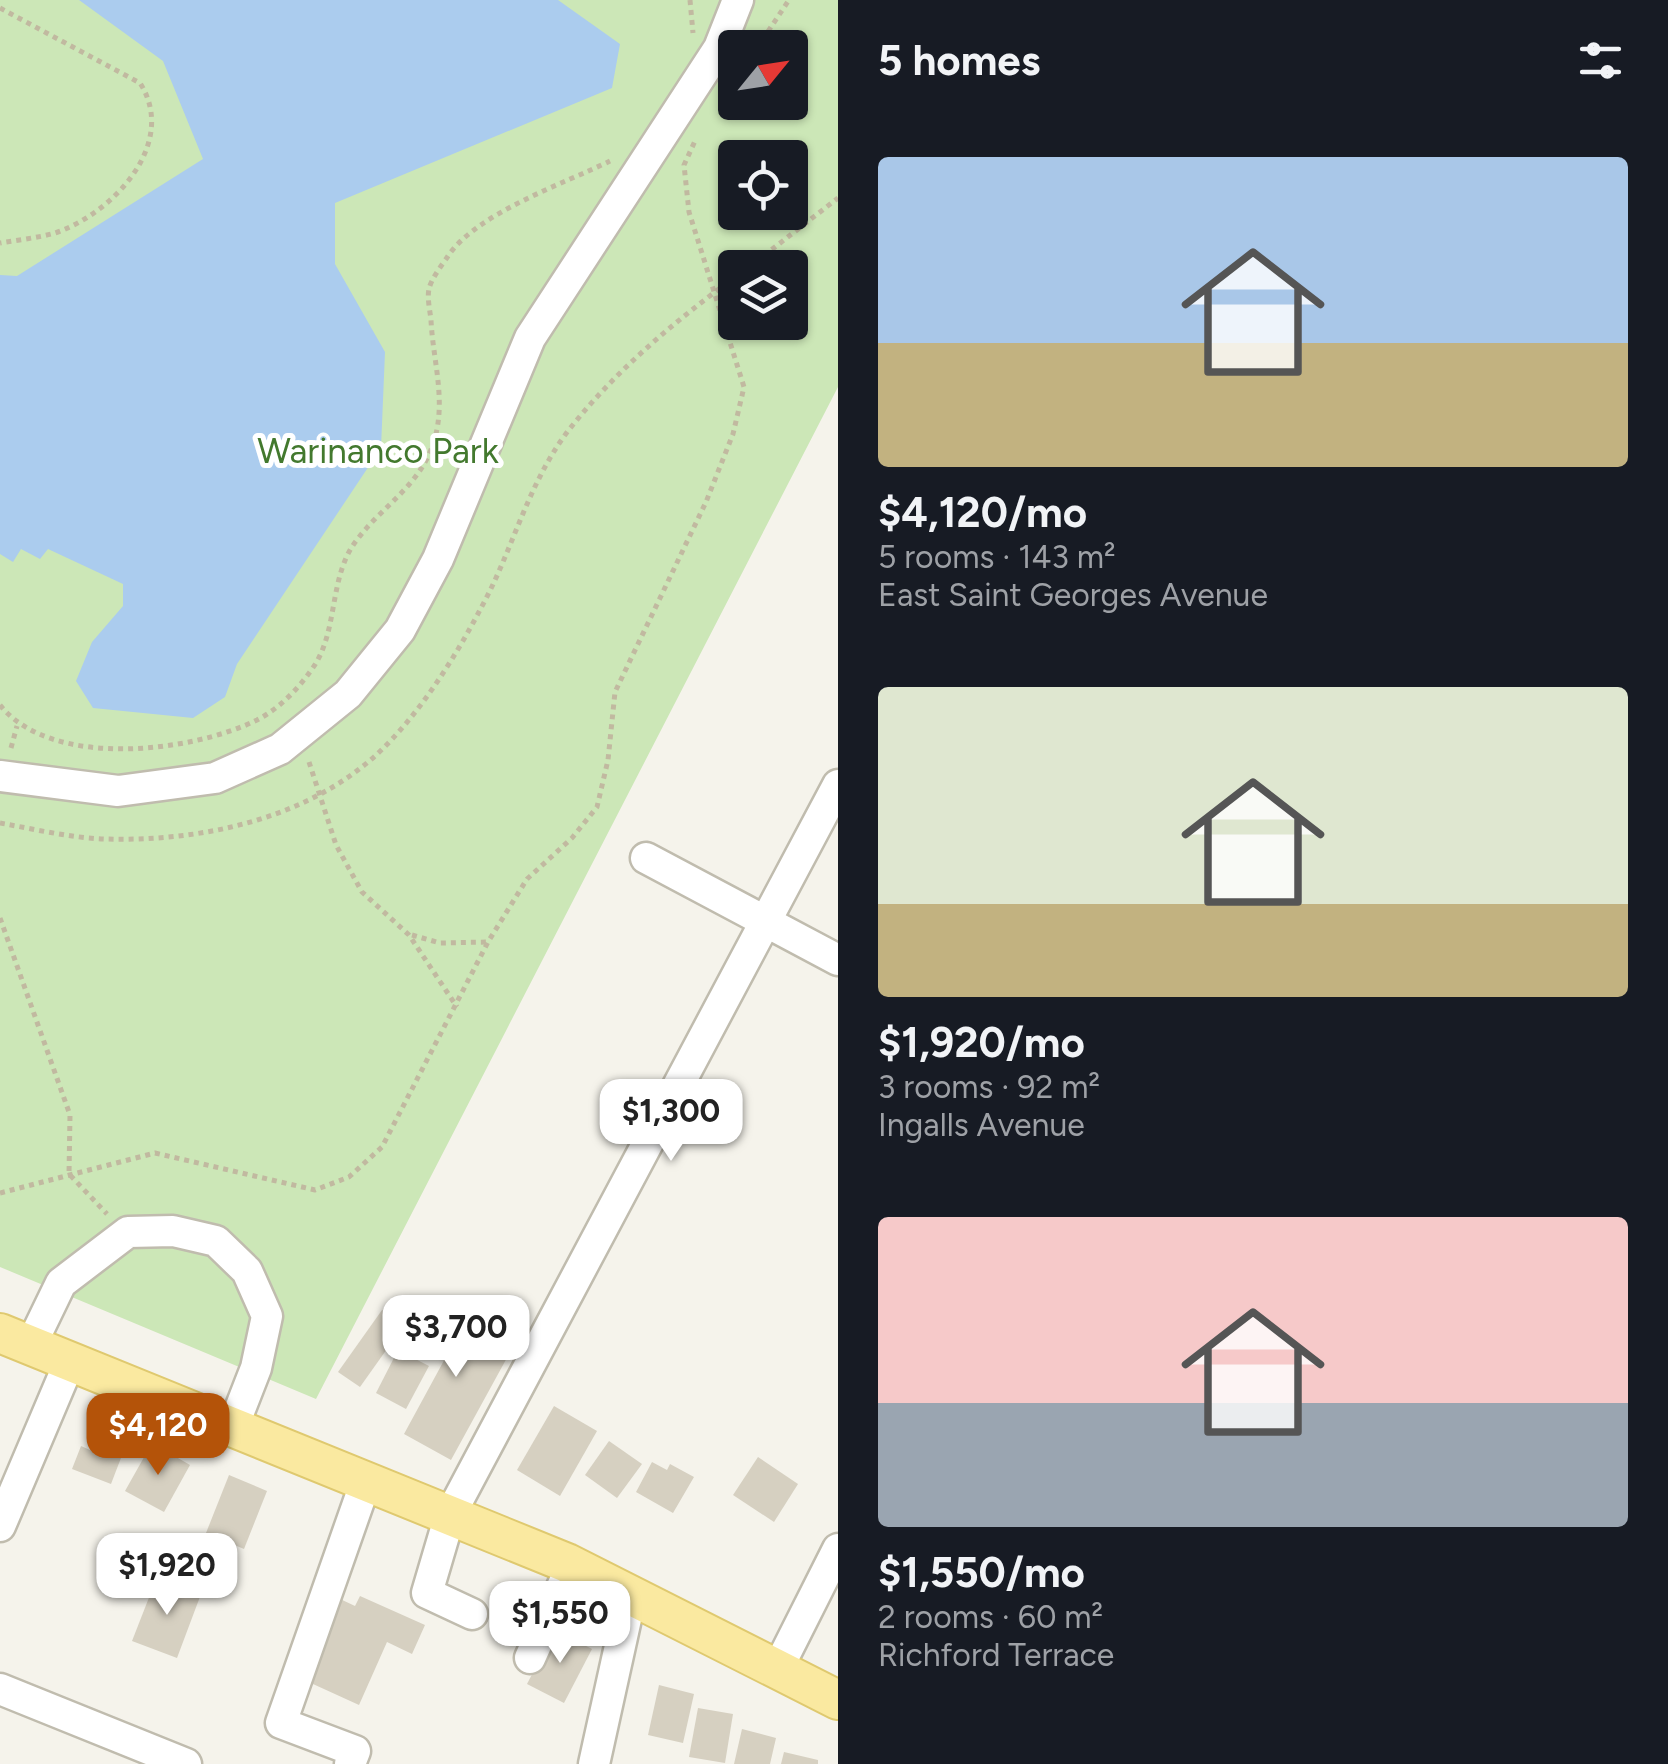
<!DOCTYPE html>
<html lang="en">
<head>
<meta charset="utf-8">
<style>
	:root { --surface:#171b24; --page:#20242c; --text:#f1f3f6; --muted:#9ea1a6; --accent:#b45309 }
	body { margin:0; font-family:Figtree,sans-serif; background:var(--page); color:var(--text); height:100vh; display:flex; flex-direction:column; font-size:38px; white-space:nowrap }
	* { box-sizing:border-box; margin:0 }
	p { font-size:32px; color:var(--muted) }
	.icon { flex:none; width:55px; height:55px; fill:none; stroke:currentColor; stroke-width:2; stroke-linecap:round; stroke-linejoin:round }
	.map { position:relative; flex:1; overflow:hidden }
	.details { display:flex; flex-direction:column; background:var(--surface); width:830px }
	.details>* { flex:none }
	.needle { width:65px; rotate:60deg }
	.buttons { position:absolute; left:718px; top:30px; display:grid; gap:20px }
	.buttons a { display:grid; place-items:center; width:90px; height:90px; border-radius:10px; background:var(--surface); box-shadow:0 2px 8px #0004; font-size:50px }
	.price { position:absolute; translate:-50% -85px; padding:0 22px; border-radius:20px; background:#fff; color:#222; font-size:32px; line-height:65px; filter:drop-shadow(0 2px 5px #0008) }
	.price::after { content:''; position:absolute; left:50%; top:60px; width:30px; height:22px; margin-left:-15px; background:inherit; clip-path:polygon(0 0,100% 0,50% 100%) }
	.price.current { background:var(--accent); color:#fff }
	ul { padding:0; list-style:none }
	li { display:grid; align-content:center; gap:20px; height:530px; padding:0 40px }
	li span { display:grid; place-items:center; height:310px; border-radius:10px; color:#555 }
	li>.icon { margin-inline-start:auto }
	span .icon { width:180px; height:180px; fill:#fffc; stroke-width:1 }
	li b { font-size:42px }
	h2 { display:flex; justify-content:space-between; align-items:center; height:120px; padding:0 40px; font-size:42px }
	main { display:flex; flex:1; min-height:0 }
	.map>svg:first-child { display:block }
	.green { fill:#cce7b7; fill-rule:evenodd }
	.water { fill:#abccee }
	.building { fill:#d6d0c1 }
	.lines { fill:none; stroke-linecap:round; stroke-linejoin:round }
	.minor-casing { stroke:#c0bcae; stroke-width:35 }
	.major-casing { stroke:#dfc96f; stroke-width:42 }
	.path { stroke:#c1b9a0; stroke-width:5; stroke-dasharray:5 5; stroke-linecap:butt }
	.minor { stroke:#fff; stroke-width:30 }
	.major { stroke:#fae9a0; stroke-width:38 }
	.labels { text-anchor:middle; stroke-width:10; stroke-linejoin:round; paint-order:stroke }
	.park-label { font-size:35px; fill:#43792e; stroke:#fff }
</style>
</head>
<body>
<main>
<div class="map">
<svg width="838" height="1764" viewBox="0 0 838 1764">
	<rect width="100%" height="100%" fill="#f5f3eb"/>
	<path class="green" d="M 0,0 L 838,0 L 838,387 L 316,1399 L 0,1267 ZM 735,48 L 790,48 L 790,102 L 735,102 ZM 735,158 L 790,158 L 790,212 L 735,212 ZM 735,268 L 790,268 L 790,322 L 735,322 Z"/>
	<path class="water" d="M 79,0 L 558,0 L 620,44 L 612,88 L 335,203 L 335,264 L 385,352 L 381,448 L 237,664 L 225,697 L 193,718 L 93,708 L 76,681 L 92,642 L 123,606 L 123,584 L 48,549 L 40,559 L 21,549 L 13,562 L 0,554 L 0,275 L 17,276 L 203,159 L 163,61 Z"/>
	<g class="building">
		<path d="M 428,1298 L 514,1345 L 451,1460 L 404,1434 L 454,1342 L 415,1321 Z"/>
		<path d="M 382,1310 L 404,1325 L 360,1387 L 338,1372 Z"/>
		<path d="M 398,1350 L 429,1366 L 406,1409 L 376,1393 Z"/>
		<path d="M 554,1406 L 597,1431 L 560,1496 L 517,1470 Z"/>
		<path d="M 99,1425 L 129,1437 L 111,1484 L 72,1469 L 81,1446 L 90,1450 Z"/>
		<path d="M 609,1441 L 642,1464 L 617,1498 L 585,1475 Z"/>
		<path d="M 152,1443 L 190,1465 L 164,1512 L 125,1491 Z"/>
		<path d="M 758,1457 L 798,1484 L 774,1522 L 733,1495 Z"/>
		<path d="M 652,1462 L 667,1470 L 670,1464 L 694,1477 L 673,1513 L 636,1492 Z"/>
		<path d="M 229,1475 L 267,1491 L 244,1549 L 206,1533 Z"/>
		<path d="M 157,1577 L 201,1594 L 177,1658 L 132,1641 Z"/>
		<path d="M 360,1596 L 425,1625 L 412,1654 L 387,1642 L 359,1705 L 302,1679 L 338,1598 L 355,1606 Z"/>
		<path d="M 555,1630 L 592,1649 L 564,1703 L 527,1684 Z"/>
		<path d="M 659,1685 L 694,1694 L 683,1743 L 648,1735 Z"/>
		<path d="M 698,1708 L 733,1714 L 725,1763 L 689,1757 Z"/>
		<path d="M 742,1729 L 776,1738 L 770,1764 L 734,1764 Z"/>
		<path d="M 784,1752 L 818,1760 L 818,1764 L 781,1764 Z"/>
	</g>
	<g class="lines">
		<defs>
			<g id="minor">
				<path d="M 0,776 L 118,791 L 215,778 L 280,749 L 348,694 L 400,630 L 438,559 L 530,338 L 719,48 L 738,0"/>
				<path d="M 646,858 L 838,960"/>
				<path d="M 31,1345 L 61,1283 L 128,1232 L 173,1231 L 216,1241 L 247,1271 L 267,1316 L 256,1368 L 233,1427"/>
				<path d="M 0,1526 L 70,1361"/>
				<path d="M 472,1614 L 427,1593 L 450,1515 L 838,785"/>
				<path d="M 530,1658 L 572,1565"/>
				<path d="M 777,1670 L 838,1549"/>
				<path d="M 0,1689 L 186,1764"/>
				<path d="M 350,1764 L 355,1751 L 281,1723 L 366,1481"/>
				<path d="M 594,1764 L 631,1596"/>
			</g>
			<path id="major" d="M 0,1333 L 567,1563 L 838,1700"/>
		</defs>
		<use href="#minor" class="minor-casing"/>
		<use href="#major" class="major-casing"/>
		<g class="path">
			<path d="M 690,0 L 693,33"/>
			<path d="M 0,8 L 140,83 C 179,144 112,214 55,233 C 37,238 18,240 0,243"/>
			<path d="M 757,48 L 789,0"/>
			<path d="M 748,268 L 838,198"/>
			<path d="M 0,705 C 51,769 190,753 257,720 C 280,708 298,689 312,669 C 339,632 328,578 356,541 C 381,507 417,488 432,447 C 448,404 433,363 431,320 C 430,311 427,298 429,289 C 431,279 442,265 448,256 C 477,213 563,184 610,161"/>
			<path d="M 11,748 L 17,726"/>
			<path d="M 309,762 L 336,845 L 362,892 L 409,935 L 457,1007"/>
			<path d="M 0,823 C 34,829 71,838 105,839 C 198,842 304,820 375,756 C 417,718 455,658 481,608 C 513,550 527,485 568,431 C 615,371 674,322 735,277"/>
			<path d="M 0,918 L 70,1115 L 69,1174 L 107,1214"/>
			<path d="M 412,935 L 440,943 L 488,942"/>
			<path d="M 0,1193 L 155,1153 L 315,1190 L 349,1177 L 382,1147 L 488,942 L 527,879 L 572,838 L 597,807 L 608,760 L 615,692 L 706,502 L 733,434 L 744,387 L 689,212 L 684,165 L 695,141"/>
		</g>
		<use href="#minor" class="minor"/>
		<use href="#major" class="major"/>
	</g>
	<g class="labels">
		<g class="park-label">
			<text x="378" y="463">Warinanco Park</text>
		</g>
	</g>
</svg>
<div class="buttons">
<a><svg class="needle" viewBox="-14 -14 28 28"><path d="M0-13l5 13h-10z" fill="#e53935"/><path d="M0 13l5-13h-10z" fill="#9ea1a6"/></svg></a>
<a><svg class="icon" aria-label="locate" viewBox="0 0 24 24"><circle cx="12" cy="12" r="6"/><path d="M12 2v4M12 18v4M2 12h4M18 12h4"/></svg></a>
<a><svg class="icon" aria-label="layers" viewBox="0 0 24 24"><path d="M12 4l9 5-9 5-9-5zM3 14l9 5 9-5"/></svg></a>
</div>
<b class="price" style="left:671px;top:1164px">$1,300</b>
<b class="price" style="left:456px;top:1380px">$3,700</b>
<b class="price current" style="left:158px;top:1478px">$4,120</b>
<b class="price" style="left:167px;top:1618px">$1,920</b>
<b class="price" style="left:560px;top:1666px">$1,550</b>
</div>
<section class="details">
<h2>5 homes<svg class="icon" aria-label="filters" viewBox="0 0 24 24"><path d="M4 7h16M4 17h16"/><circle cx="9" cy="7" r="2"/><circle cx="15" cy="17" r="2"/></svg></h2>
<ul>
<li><span style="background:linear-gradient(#a9c7e8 60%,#c2b280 0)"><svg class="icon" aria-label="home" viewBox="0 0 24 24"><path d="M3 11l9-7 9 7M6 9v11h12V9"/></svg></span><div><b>$4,120/mo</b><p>5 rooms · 143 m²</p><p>East Saint Georges Avenue</p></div></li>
<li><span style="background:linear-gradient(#dfe7d0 70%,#c2b280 0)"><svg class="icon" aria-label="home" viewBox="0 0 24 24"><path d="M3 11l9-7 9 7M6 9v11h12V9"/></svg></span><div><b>$1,920/mo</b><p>3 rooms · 92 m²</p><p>Ingalls Avenue</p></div></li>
<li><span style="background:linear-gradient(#f6c9c9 60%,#9aa5b1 0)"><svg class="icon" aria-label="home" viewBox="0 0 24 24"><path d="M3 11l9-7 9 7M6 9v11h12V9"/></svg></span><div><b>$1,550/mo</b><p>2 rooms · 60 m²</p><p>Richford Terrace</p></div></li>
</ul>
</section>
</main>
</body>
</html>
